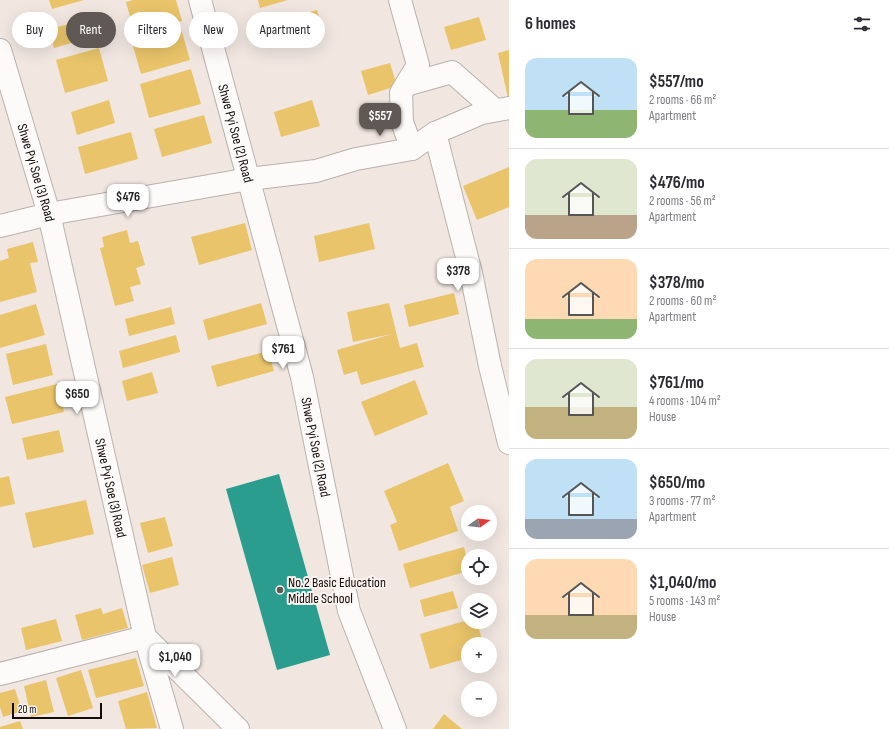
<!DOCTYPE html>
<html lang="en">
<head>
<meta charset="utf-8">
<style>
	:root { --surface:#fff; --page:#f2f2f3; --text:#2b2b33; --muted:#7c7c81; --line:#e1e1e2; --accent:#605854 }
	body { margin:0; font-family:"Sofia Sans Condensed",sans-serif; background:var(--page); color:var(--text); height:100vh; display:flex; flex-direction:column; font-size:15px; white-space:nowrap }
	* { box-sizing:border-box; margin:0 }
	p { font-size:13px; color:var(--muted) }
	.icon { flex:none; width:22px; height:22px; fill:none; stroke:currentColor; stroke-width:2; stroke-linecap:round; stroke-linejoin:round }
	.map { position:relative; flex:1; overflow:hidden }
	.side { display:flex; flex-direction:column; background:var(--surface); width:380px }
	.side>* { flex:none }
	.top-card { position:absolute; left:12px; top:12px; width:380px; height:36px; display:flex; gap:8px }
	.needle { width:26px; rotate:75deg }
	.controls { position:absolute; left:461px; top:505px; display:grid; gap:8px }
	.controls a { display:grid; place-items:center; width:36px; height:36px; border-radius:50%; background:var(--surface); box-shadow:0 4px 16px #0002; font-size:20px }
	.scale { position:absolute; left:12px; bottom:10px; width:90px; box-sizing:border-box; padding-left:4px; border:2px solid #120b08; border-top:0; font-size:11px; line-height:14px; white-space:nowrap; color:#120b08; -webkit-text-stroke:3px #fcf4f0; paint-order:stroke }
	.price { position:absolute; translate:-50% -34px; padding:0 9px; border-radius:8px; background:#fff; color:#222; font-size:13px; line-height:26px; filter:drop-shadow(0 1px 2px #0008) }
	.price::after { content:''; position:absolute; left:50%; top:24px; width:12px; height:9px; margin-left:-6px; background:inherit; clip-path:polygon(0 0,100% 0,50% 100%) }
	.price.on { background:var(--accent); color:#fff }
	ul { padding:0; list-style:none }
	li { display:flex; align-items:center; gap:12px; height:100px; padding:0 16px }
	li+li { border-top:1px solid var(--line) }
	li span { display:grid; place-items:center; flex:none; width:112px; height:80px; border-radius:12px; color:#555 }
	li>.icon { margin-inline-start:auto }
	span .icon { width:48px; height:48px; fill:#fffc; stroke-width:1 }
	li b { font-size:17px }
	h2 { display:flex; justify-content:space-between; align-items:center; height:48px; padding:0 16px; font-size:17px }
	.chip { padding:0 14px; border-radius:18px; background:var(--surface); box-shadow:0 4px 16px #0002; font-size:14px; line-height:36px }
	.chip.on { background:var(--accent); color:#fff }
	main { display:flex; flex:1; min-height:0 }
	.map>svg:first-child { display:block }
	.homes { fill:#e9c46a }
	.schools { fill:#2a9d8f }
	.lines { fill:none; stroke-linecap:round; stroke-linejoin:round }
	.minor-casing { stroke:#b9b1ac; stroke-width:24 }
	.minor { stroke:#fdfbfa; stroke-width:22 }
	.poi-dot { fill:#605854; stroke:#fcf4f0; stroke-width:1.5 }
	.labels { text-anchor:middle; stroke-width:4; stroke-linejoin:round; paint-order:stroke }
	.street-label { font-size:14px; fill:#120b08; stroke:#fcf4f0 }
	.poi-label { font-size:14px; fill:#120b08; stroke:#fcf4f0; text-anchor:start }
</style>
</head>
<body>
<main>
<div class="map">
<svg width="509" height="729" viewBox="0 0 509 729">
	<rect width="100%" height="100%" fill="#f1e6e0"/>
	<g class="homes">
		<path d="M 49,0 L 84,0 L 52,9 Z"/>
		<path d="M 133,0 L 176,0 L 182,21 L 135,34 L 126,2 Z"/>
		<path d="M 258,0 L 288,0 L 260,8 Z"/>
		<path d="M 317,10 L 323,31 L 268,46 L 263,25 Z"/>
		<path d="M 479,17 L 486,40 L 451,50 L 444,27 Z"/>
		<path d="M 77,22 L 82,40 L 54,48 L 49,29 Z"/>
		<path d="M 182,32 L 190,60 L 141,74 L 133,46 Z"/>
		<path d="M 99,48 L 108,81 L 65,93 L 56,60 Z"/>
		<path d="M 509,50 L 509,98 L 508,98 L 498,53 Z"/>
		<path d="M 390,63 L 397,86 L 368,95 L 361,71 Z"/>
		<path d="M 191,69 L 201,104 L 149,118 L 140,84 Z"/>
		<path d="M 109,100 L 115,123 L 77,135 L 71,112 Z"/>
		<path d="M 312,100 L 320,126 L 281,137 L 274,112 Z"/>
		<path d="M 204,115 L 212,143 L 162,157 L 154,129 Z"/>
		<path d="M 131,132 L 138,159 L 85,174 L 78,147 Z"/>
		<path d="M 509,167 L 509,207 L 477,220 L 463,186 Z"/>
		<path d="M 245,223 L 252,250 L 199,265 L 191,237 Z"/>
		<path d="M 369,223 L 375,249 L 319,262 L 314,236 Z"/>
		<path d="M 127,230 L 130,243 L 138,241 L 145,265 L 136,268 L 141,284 L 130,287 L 134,301 L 115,306 L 100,248 L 104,247 L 102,237 Z"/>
		<path d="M 33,242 L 38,262 L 30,263 L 37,292 L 0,302 L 0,261 L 9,258 L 7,249 Z"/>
		<path d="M 454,293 L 459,314 L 409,327 L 404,305 Z"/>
		<path d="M 261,303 L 267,324 L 208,340 L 203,320 Z"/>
		<path d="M 389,303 L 400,348 L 417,343 L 424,367 L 361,385 L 357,371 L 344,375 L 337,350 L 392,334 L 353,342 L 347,312 Z"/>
		<path d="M 36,304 L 45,335 L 0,348 L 0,315 Z"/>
		<path d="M 171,307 L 175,324 L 129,336 L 125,319 Z"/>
		<path d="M 176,335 L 180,352 L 123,368 L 119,351 Z"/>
		<path d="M 46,344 L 53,375 L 13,385 L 6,354 Z"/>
		<path d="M 268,351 L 274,371 L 217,387 L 211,366 Z"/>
		<path d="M 152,372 L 158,393 L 127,401 L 122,381 Z"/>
		<path d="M 415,380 L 428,414 L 375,436 L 361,402 Z"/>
		<path d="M 57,384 L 64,412 L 12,424 L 5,397 Z"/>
		<path d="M 59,430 L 64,452 L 27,460 L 22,438 Z"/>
		<path d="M 448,463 L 464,501 L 450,507 L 458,531 L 399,551 L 390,525 L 397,522 L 384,491 Z"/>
		<path d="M 9,476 L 15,504 L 0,507 L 0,478 Z"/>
		<path d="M 86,500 L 94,534 L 33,548 L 25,513 Z"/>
		<path d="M 165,517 L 173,546 L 148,553 L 140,523 Z"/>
		<path d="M 464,547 L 468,563 L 468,571 L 410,588 L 403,564 Z"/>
		<path d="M 172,557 L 179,585 L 150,593 L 142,565 Z"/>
		<path d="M 453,591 L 458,608 L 424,617 L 420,600 Z"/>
		<path d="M 101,608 L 103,614 L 122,608 L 128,628 L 82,640 L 75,615 Z"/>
		<path d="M 56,619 L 62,641 L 26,650 L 21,628 Z"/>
		<path d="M 468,620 L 468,622 L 477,622 L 483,644 L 468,644 L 468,658 L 430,669 L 420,634 Z"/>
		<path d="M 136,658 L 144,686 L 96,698 L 88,670 Z"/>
		<path d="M 81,670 L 93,708 L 68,716 L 56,678 Z"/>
		<path d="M 46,680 L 54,712 L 31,717 L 24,686 Z"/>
		<path d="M 15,689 L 22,711 L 3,717 L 0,707 L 0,693 Z"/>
		<path d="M 147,692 L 157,728 L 126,729 L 118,701 Z"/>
		<path d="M 444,714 L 462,729 L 433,729 Z"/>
		<path d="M 20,721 L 23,729 L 0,729 L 0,727 Z"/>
	</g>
	<path class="schools" d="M 279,474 L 330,655 L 277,670 L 226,489 Z"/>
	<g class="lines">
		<defs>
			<g id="minor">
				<path id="s1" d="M 200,0 L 302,377 L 349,611 L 395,729"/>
				<path d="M 400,0 L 418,65 L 401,93 L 402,122 L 412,149"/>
				<path id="s2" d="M 0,50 L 49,214 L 145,637 L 238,729"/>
				<path d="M 406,85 L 452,72 L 495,110"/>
				<path d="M 435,133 L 471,273 L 490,366 L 509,443"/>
				<path d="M 0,226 L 49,214 L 249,179 L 316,171 L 356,159 L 412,149 L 435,133 L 482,113 L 509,108"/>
				<path d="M 0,674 L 145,637 L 172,729"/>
			</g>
		</defs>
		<use href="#minor" class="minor-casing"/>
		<use href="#minor" class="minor"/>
	</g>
	<circle class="poi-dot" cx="280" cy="590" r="4"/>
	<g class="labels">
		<g class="street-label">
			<text dy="5" stroke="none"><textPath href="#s1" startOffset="138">Shwe Pyi Soe (2) Road</textPath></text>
			<text dy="5" stroke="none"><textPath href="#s2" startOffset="128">Shwe Pyi Soe (3) Road</textPath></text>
			<text dy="5" stroke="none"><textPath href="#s1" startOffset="462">Shwe Pyi Soe (2) Road</textPath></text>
			<text dy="5" stroke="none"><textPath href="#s2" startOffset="452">Shwe Pyi Soe (3) Road</textPath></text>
		</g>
		<g class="poi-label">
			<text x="288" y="587">No.2 Basic Education<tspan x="288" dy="16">Middle School</tspan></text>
		</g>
	</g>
</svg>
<div class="controls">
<a><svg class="needle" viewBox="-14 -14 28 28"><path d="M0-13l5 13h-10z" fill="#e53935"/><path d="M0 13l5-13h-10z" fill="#7c7c81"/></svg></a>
<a><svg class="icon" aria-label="locate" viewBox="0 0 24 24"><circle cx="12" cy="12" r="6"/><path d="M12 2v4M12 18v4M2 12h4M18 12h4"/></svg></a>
<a><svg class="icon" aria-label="layers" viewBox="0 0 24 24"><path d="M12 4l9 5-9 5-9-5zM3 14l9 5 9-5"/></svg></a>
<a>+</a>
<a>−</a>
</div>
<div class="scale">20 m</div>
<b class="price on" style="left:380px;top:137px">$557</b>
<b class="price" style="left:128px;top:218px">$476</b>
<b class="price" style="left:458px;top:292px">$378</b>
<b class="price" style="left:283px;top:370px">$761</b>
<b class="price" style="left:77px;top:415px">$650</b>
<b class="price" style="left:175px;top:678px">$1,040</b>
<div class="top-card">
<a class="chip">Buy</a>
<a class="chip on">Rent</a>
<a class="chip">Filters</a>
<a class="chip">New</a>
<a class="chip">Apartment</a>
</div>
</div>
<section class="side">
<h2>6 homes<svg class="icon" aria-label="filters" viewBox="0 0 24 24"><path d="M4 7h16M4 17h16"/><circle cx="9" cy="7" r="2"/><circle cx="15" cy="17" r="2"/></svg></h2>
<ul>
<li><span style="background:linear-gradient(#bfe0f5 65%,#8fb573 0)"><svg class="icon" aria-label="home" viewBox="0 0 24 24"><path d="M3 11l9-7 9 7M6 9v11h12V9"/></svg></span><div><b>$557/mo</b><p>2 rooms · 66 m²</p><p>Apartment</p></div></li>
<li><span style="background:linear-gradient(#dfe7d0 70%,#b9a48a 0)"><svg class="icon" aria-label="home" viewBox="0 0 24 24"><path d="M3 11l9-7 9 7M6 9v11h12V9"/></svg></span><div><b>$476/mo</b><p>2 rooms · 56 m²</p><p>Apartment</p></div></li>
<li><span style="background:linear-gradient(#ffd9b3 75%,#8fb573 0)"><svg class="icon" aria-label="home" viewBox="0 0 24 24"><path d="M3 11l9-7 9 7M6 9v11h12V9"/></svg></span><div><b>$378/mo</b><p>2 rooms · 60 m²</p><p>Apartment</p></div></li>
<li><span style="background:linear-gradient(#dfe7d0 60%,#c2b280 0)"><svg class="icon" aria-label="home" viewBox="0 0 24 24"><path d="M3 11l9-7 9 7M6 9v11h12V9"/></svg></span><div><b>$761/mo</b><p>4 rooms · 104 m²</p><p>House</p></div></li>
<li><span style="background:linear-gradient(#bfe0f5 75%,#9aa5b1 0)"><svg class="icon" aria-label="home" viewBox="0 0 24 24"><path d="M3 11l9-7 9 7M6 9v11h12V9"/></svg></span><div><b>$650/mo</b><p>3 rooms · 77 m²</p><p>Apartment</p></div></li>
<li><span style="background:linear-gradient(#ffd9b3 70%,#c2b280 0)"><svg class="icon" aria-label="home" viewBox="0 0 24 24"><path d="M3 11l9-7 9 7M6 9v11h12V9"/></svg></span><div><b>$1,040/mo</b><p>5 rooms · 143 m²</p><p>House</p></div></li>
</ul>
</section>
</main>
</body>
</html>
